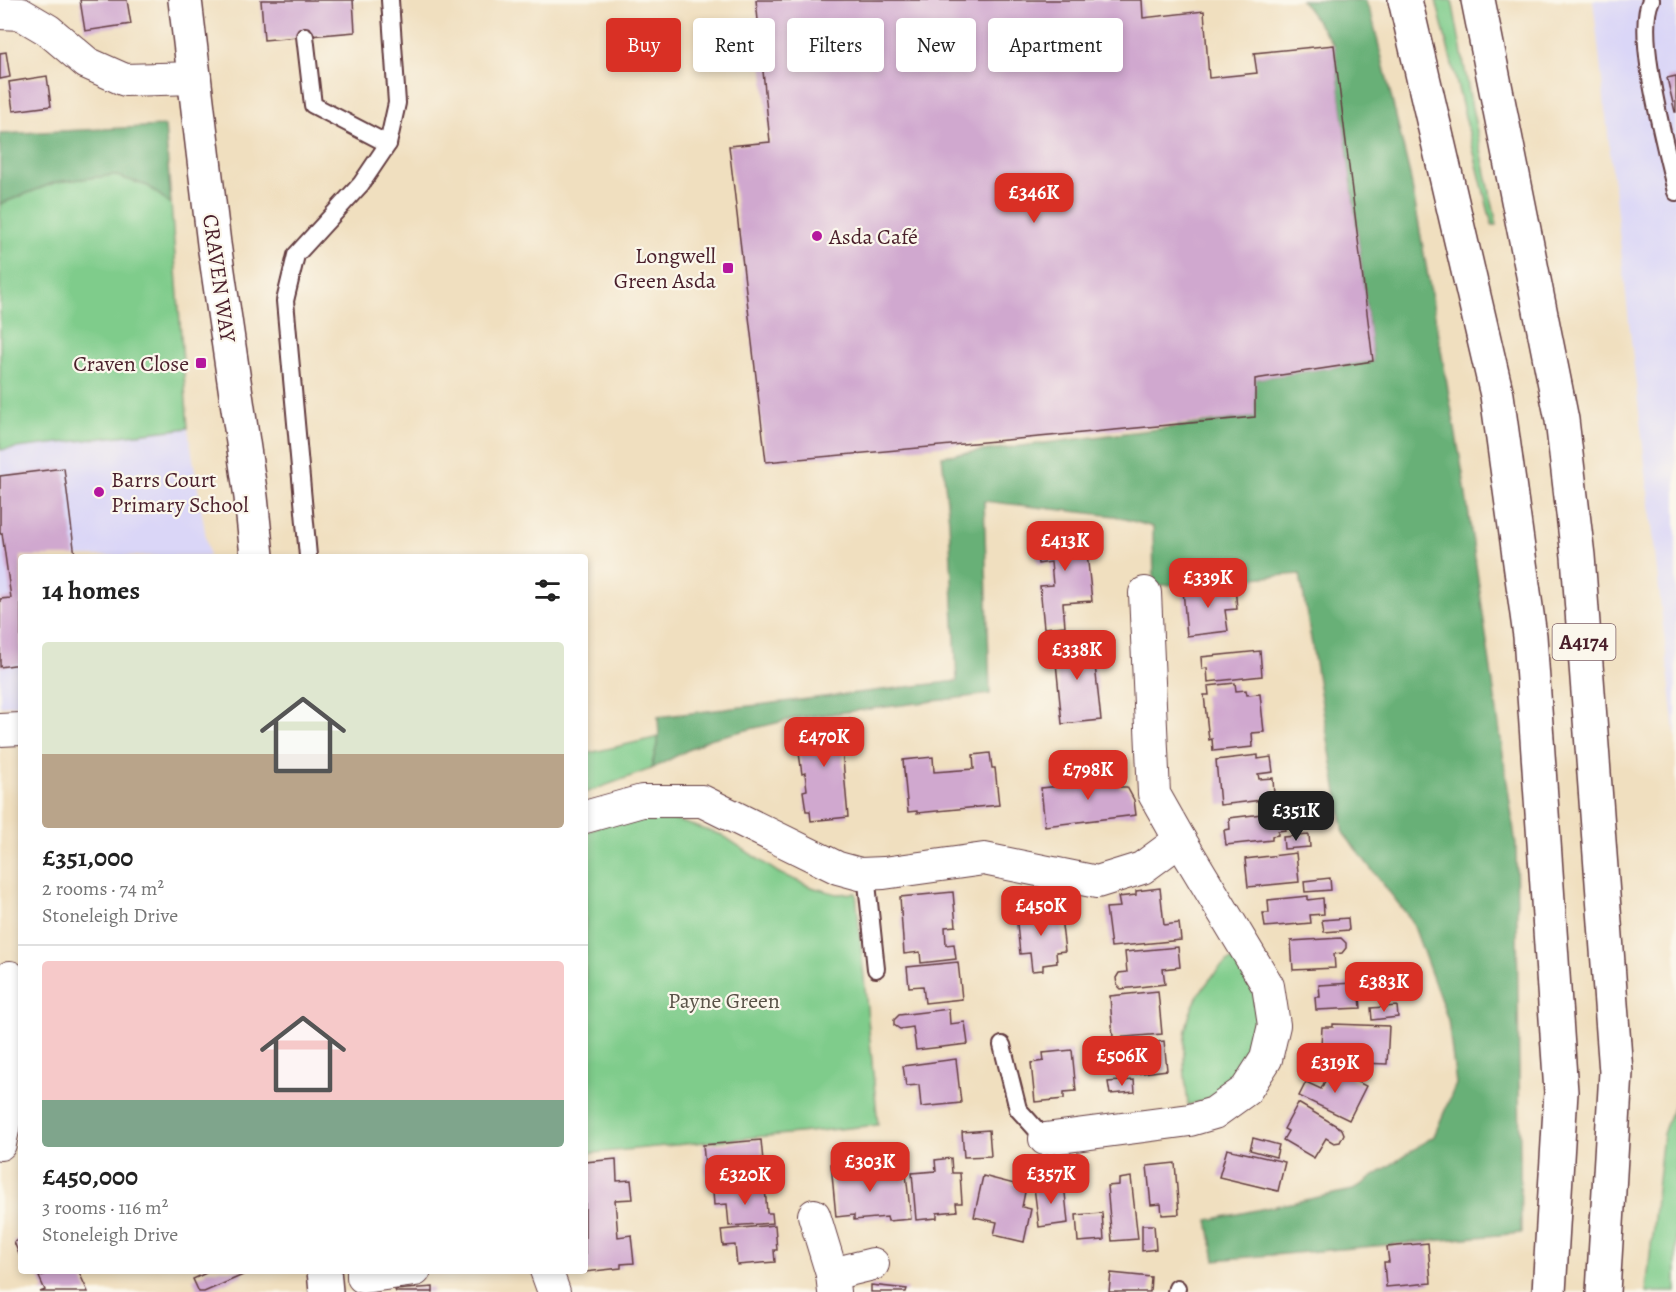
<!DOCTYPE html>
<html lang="en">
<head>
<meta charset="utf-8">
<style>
	:root { --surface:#fff; --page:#f6f6f6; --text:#222; --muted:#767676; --line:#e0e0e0; --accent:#d93025 }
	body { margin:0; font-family:Alegreya,serif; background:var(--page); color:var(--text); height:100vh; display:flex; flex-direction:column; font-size:22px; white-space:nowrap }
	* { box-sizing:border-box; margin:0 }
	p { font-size:20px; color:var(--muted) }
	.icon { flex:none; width:33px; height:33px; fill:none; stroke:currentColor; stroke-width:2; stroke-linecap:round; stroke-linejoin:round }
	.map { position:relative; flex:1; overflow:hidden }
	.drawer { position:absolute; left:18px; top:554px; width:570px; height:720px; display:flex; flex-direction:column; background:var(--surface); border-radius:6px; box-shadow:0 3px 9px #0003 }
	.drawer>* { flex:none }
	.guide { position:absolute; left:606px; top:18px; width:570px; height:54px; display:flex; gap:12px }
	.price { position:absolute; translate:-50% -51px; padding:0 14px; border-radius:12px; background:var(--accent); color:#fff; font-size:20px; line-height:39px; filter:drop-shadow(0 2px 3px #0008) }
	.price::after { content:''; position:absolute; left:50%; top:36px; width:18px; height:14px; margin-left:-9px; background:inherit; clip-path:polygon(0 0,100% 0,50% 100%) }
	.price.on { background:#222; color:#fff }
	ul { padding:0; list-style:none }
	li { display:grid; align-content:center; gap:12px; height:318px; padding:0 24px }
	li+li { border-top:2px solid var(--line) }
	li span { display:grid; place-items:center; height:186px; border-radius:6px; color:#555 }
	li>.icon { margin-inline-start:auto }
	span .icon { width:108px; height:108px; fill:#fffc; stroke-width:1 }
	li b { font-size:26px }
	h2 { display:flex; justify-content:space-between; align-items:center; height:72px; padding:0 24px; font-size:26px }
	.tag { padding:0 21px; border-radius:6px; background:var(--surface); box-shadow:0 3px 9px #0003; font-size:21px; line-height:54px }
	.tag.on { background:var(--accent); color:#fff }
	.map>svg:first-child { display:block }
	.built { fill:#dad6f7 }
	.green { fill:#7fcc8b; stroke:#64765b; stroke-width:1.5 }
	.forest { fill:#67b077; stroke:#586851; stroke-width:1.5 }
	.building { fill:#d0a8cf }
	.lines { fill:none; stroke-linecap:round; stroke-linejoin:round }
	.lane-casing { stroke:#633c41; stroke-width:20 }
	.street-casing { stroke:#633c41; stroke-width:34 }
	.secondary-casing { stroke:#633c41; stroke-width:36 }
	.highway-casing { stroke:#633c41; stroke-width:36 }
	.lane { stroke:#fff; stroke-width:16 }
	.street { stroke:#fff; stroke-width:32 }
	.secondary { stroke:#fff; stroke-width:33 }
	.highway { stroke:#fff; stroke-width:33 }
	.poi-dot { fill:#b5179e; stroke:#fbf7ec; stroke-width:2 }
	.labels { text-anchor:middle; stroke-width:4.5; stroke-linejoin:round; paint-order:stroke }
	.shield { fill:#fbf7ec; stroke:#7f6065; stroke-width:1.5 }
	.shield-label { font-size:21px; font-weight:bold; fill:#4a1f2b }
	.poi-label { font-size:22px; fill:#4a1f2b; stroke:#fbf7ec; text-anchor:start }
	.street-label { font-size:22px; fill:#4a1f2b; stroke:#fbf7ec }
	.park-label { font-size:22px; fill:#5a5348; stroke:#fbf7ec }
</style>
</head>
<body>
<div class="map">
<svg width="1676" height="1292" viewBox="0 0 1676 1292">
	<rect width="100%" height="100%" fill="#fbf7ec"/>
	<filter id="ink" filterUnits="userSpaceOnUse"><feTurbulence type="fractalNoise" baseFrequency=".0167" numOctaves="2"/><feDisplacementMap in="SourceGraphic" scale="12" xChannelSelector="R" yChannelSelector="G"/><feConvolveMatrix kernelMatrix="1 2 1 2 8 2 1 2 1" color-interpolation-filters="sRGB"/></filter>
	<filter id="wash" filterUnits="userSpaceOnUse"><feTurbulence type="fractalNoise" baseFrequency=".008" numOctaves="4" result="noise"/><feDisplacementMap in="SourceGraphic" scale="24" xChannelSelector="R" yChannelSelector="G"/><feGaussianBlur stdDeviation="1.35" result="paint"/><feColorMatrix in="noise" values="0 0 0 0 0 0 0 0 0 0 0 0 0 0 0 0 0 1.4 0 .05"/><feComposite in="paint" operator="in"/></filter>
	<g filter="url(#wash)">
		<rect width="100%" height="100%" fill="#f0dfbf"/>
		<g class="built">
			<path d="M 1593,0 L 1676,0 L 1676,741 Z"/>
			<path d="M 0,204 L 171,204 L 188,428 L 209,556 L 21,556 L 21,704 L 0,706 Z"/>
		</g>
		<g class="green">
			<path d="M 1436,0 L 1452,0 L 1472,108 L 1497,225 L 1492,225 Z"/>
			<path d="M 114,175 L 148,186 L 171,204 L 188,428 L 0,450 L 0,204 L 56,182 Z"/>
			<path d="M 659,737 L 651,769 L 585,793 L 585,754 Z"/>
			<path d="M 656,814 L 722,835 L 779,873 L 811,887 L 837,894 L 856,893 L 878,1125 L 585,1154 L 585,833 L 605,822 Z"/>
			<path d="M 1236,958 L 1249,981 L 1256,1000 L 1258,1021 L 1256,1047 L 1231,1086 L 1219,1096 L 1188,1105 C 1183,1061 1177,1019 1208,982 C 1217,971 1222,963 1236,958 Z"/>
			<path d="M 1676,1097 L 1676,1292 L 1646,1292 L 1663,1134 Z"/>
		</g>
		<g class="forest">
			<path d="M 1301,0 L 1365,0 L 1372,17 L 1410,175 L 1463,474 L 1516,845 L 1521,1233 L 1215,1260 L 1208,1220 L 1353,1190 L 1434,1136 L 1456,1084 L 1448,1020 L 1412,921 L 1344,834 L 1300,574 L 1154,586 L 1153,527 L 1115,516 L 984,501 L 990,694 L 797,718 L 709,739 L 651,769 L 659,737 L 658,717 L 957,681 L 949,521 L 942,456 L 1254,417 L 1255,379 L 1373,361 L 1334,45 Z"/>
			<path d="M 165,126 L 171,204 L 148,186 L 114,175 L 56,182 L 0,204 L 0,134 Z"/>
		</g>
		<g id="blocks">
			<g class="building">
				<path d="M 80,0 L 127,0 L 131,24 L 85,31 Z"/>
				<path d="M 261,0 L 353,0 L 355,32 L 264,40 Z"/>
				<path d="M 756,0 L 1142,0 L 1143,18 L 1204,11 L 1209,78 L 1257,73 L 1254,53 L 1334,45 L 1373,361 L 1255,379 L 1255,417 L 766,462 L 729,146 L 770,142 Z"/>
				<path d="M 6,52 L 10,77 L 0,79 L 0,53 Z"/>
				<path d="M 47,76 L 51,106 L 13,111 L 9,82 Z"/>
				<path d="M 1676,76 L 1676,112 L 1675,112 L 1667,78 Z"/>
				<path d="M 64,468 L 75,556 L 21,556 L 21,664 L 0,667 L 0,599 L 11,598 L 2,533 L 0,534 L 0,476 Z"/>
				<path d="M 1084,524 L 1092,601 L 1063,603 L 1065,626 L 1044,628 L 1040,586 L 1053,585 L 1051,562 L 1038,564 L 1036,549 L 1049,548 L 1047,528 Z"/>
				<path d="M 1235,586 L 1237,609 L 1225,610 L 1228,631 L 1187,636 L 1183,590 Z"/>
				<path d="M 1092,638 L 1101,720 L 1062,724 L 1054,642 Z"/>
				<path d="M 1260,651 L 1262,676 L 1208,682 L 1207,668 L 1202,669 L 1201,657 Z"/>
				<path d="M 1235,683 L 1236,691 L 1246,690 L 1247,695 L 1260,694 L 1264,732 L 1252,733 L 1253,747 L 1213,751 L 1212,739 L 1209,740 L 1204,695 L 1209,695 L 1208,686 Z"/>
				<path d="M 850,719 L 852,736 L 841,737 L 848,817 L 811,821 L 810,811 L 806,811 L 803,791 L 807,790 L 805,773 L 802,774 L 799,753 L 804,753 L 804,745 L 797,746 L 796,735 L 802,734 L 801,723 Z"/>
				<path d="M 990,753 L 992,768 L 995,768 L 999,805 L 917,813 L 917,811 L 908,812 L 903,760 L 933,757 L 934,772 L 974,769 L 973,755 Z"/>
				<path d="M 1258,755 L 1258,759 L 1271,757 L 1273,772 L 1258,774 L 1259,779 L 1273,778 L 1274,796 L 1262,798 L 1262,800 L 1220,805 L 1216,760 Z"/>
				<path d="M 1118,769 L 1120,787 L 1127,787 L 1134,800 L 1136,815 L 1045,826 L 1041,788 L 1101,782 L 1099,771 Z"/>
				<path d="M 1299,795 L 1301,807 L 1274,809 L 1273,798 Z"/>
				<path d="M 1270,813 L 1270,818 L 1283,817 L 1285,830 L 1278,831 L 1278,835 L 1272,836 L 1272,840 L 1226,845 L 1224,830 L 1230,829 L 1229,818 Z"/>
				<path d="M 1309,835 L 1310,847 L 1284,849 L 1283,837 Z"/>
				<path d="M 1296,853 L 1299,882 L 1248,887 L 1245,859 Z"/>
				<path d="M 1330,878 L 1331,890 L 1305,892 L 1304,881 Z"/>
				<path d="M 1160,888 L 1164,925 L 1179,923 L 1181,940 L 1111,947 L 1106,908 L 1120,907 L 1118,897 L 1136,895 L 1136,891 Z"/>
				<path d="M 953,892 L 956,926 L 945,927 L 946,945 L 954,944 L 956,959 L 921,963 L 920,952 L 904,954 L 900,897 Z"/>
				<path d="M 1308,896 L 1308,900 L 1323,898 L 1324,914 L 1310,915 L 1311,923 L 1265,927 L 1263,913 L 1269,913 L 1268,900 Z"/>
				<path d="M 1060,909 L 1065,951 L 1056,952 L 1057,963 L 1043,965 L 1043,970 L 1032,971 L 1030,953 L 1020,954 L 1016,914 Z"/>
				<path d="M 1348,918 L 1349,930 L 1324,932 L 1322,920 Z"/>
				<path d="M 1341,938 L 1346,943 L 1346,948 L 1342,953 L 1334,954 L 1335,968 L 1293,970 L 1291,941 Z"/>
				<path d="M 1178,947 L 1180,967 L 1163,969 L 1165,984 L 1121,989 L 1117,985 L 1116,978 L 1119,973 L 1127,972 L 1125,952 Z"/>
				<path d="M 958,962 L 962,999 L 925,1003 L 923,986 L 909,987 L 907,967 Z"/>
				<path d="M 1377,966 L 1379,978 L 1353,980 L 1351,969 Z"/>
				<path d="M 1370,982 L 1371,996 L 1360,997 L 1361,1008 L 1316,1010 L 1315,997 L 1320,997 L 1319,985 Z"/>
				<path d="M 1158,991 L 1162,1034 L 1113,1038 L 1110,996 Z"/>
				<path d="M 1397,1006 L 1398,1017 L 1372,1020 L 1371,1008 Z"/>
				<path d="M 949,1009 L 950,1024 L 965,1022 L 968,1044 L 916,1050 L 913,1027 L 900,1029 L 894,1025 L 894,1020 L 899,1015 Z"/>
				<path d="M 1333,1024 L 1389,1026 L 1387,1064 L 1335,1062 L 1335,1046 L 1321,1046 L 1322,1027 L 1333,1027 Z"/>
				<path d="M 1164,1041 L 1167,1070 L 1127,1075 L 1123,1046 Z"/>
				<path d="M 1072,1050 L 1076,1091 L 1064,1092 L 1064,1099 L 1035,1102 L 1031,1063 L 1044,1061 L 1043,1053 Z"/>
				<path d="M 956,1059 L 961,1103 L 921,1107 L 919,1085 L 906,1086 L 903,1066 Z"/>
				<path d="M 1331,1069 L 1366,1086 L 1349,1120 L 1299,1096 L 1306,1082 L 1321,1089 Z"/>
				<path d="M 1134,1080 L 1135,1092 L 1110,1094 L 1108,1082 Z"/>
				<path d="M 1298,1103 L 1342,1129 L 1344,1134 L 1340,1142 L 1334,1143 L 1326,1138 L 1314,1158 L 1283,1140 L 1288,1131 L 1284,1129 Z"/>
				<path d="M 989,1130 L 991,1156 L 964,1157 L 962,1132 Z"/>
				<path d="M 1253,1138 L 1279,1145 L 1276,1157 L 1250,1150 Z"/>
				<path d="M 761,1140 L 763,1161 L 767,1160 L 769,1182 L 707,1187 L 703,1145 Z"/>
				<path d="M 1227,1149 L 1285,1162 L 1278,1191 L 1219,1177 Z"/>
				<path d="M 951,1158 L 952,1173 L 960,1173 L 962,1203 L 956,1203 L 957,1211 L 937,1213 L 937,1218 L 916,1220 L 912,1173 L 936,1171 L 935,1160 Z"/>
				<path d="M 616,1159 L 617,1181 L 631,1180 L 633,1199 L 615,1200 L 618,1237 L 631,1235 L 634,1263 L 621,1264 L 621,1268 L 585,1272 L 585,1162 Z"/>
				<path d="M 883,1160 L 884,1176 L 906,1174 L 911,1219 L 888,1221 L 887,1217 L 854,1220 L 854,1215 L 836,1217 L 831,1164 L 850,1162 L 854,1166 L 855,1177 L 867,1176 L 866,1162 Z"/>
				<path d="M 1175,1163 L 1179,1214 L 1162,1215 L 1161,1204 L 1151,1205 L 1147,1166 Z"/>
				<path d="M 983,1176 L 1026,1187 L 1022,1207 L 1031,1209 L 1024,1242 L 994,1235 L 997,1222 L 974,1217 Z"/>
				<path d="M 1131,1177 L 1138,1239 L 1112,1241 L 1107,1186 L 1119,1185 L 1119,1179 Z"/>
				<path d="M 1064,1183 L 1068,1223 L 1039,1227 L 1034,1187 Z"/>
				<path d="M 765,1187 L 767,1213 L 772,1213 L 773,1223 L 729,1226 L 727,1204 L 714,1205 L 713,1191 Z"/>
				<path d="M 1102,1213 L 1104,1240 L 1078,1242 L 1076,1215 Z"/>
				<path d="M 775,1225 L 777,1250 L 774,1250 L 775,1262 L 737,1265 L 735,1245 L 723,1246 L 721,1230 Z"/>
				<path d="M 1142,1225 L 1154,1225 L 1156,1249 L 1142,1251 Z"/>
				<path d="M 21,1239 L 21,1259 L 14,1242 Z"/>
				<path d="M 1428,1243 L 1431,1283 L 1386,1287 L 1384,1262 L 1389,1262 L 1387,1247 Z"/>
				<path d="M 55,1270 L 78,1270 L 88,1292 L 40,1292 L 45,1290 L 39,1277 Z"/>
				<path d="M 205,1270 L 242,1270 L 243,1275 L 204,1292 L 199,1292 L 193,1279 L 206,1273 Z"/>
				<path d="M 1111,1273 L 1151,1277 L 1150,1292 L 1109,1292 Z"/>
				<path d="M 871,1285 L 907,1289 L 906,1292 L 871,1292 Z"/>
				<path d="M 433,1287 L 433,1292 L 396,1292 L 395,1290 Z"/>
			</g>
		</g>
	</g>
	<g filter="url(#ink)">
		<use href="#blocks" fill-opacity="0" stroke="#633c41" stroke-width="1.5"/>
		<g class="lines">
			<defs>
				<g id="lane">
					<path d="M 1651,0 C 1634,35 1667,150 1676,192"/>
					<path d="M 305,36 L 313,105 L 388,144"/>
					<path d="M 308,556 L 285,301 L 296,255 L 361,184 L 388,144 L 397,103 L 390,0"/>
					<path d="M 866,874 L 876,969"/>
					<path d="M 1002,1045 L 1018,1109 L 1045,1139"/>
					<path d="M 1176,1292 L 1177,1288"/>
				</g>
				<g id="street">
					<path d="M 0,13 L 21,14 L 48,30 L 87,63 L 125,80 L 195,78"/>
					<path d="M 0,730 L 21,729"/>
					<path d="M 585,817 L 642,801 L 702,801 L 838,868 L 860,874 L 884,873 L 984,859 L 1097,882 L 1142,868 L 1180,840 L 1154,794 L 1145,593"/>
					<path d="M 1045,1139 L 1190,1120 L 1214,1113 L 1246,1090 L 1266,1059 L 1274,1025 L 1268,986 L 1180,840"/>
					<path d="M 0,1144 C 13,1090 9,1032 10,977"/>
					<path d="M 814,1215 L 832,1274 L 834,1292"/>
					<path d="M 363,1270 L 363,1277 L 415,1270"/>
					<path d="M 546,1270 L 554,1292"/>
					<path d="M 832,1274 L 873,1264"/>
				</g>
				<g id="secondary">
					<path d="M 185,0 L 214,244 L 251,497 L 257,556"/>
					<path d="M 324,1270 L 326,1292"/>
				</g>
				<g id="highway">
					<path d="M 1405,0 L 1497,395 L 1530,636 L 1561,1092 L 1549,1292"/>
					<path d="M 1478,0 L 1562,420 L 1578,556 L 1616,1072 L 1603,1292"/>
				</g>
			</defs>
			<use href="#lane" class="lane-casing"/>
			<use href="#street" class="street-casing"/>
			<use href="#secondary" class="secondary-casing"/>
			<use href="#highway" class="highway-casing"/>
			<use href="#lane" class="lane"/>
			<use href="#street" class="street"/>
			<use href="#secondary" class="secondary"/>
			<use href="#highway" class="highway"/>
		</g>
	</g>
	<g class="poi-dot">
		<circle cx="817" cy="236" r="6"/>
		<rect x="722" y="262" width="12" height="12" rx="3"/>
		<rect x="195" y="357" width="12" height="12" rx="3"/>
		<circle cx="99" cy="492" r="6"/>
	</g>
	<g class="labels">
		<rect class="shield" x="1552.5" y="624" width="63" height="36" rx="4.5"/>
		<g class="shield-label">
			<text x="1584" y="649">A4174</text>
		</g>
		<g class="poi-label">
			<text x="829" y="244">Asda Café</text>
			<text x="716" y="263" text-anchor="end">Longwell<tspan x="716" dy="25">Green Asda</tspan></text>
			<text x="189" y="371" text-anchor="end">Craven Close</text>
			<text x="111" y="487">Barrs Court<tspan x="111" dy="25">Primary School</tspan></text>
		</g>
		<g class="street-label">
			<text transform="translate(220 278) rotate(82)" y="8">CRAVEN WAY</text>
		</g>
		<g class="park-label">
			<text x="724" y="1008">Payne Green</text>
		</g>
	</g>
</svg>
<b class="price" style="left:1034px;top:224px">£346K</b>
<b class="price" style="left:1065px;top:572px">£413K</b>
<b class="price" style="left:1208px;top:609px">£339K</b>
<b class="price" style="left:1077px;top:681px">£338K</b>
<b class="price" style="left:824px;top:768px">£470K</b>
<b class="price" style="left:1088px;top:801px">£798K</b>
<b class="price on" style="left:1296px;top:842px">£351K</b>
<b class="price" style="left:1041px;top:937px">£450K</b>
<b class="price" style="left:1384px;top:1013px">£383K</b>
<b class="price" style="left:1122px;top:1087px">£506K</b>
<b class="price" style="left:1335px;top:1094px">£319K</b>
<b class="price" style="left:870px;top:1193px">£303K</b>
<b class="price" style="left:1051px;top:1205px">£357K</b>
<b class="price" style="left:745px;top:1206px">£320K</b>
<div class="guide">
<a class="tag on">Buy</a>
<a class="tag">Rent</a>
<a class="tag">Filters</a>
<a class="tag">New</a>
<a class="tag">Apartment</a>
</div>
<section class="drawer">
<h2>14 homes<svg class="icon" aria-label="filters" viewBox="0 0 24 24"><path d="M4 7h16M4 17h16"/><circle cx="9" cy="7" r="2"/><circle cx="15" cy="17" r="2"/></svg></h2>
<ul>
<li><span style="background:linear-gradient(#dfe7d0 60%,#b9a48a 0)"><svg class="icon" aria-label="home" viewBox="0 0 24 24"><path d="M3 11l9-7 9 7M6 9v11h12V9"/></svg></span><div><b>£351,000</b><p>2 rooms · 74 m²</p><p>Stoneleigh Drive</p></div></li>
<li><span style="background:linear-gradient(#f6c9c9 75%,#7fa58c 0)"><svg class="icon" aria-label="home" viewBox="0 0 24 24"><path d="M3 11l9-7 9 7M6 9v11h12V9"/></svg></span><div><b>£450,000</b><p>3 rooms · 116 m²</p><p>Stoneleigh Drive</p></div></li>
</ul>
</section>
</div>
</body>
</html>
